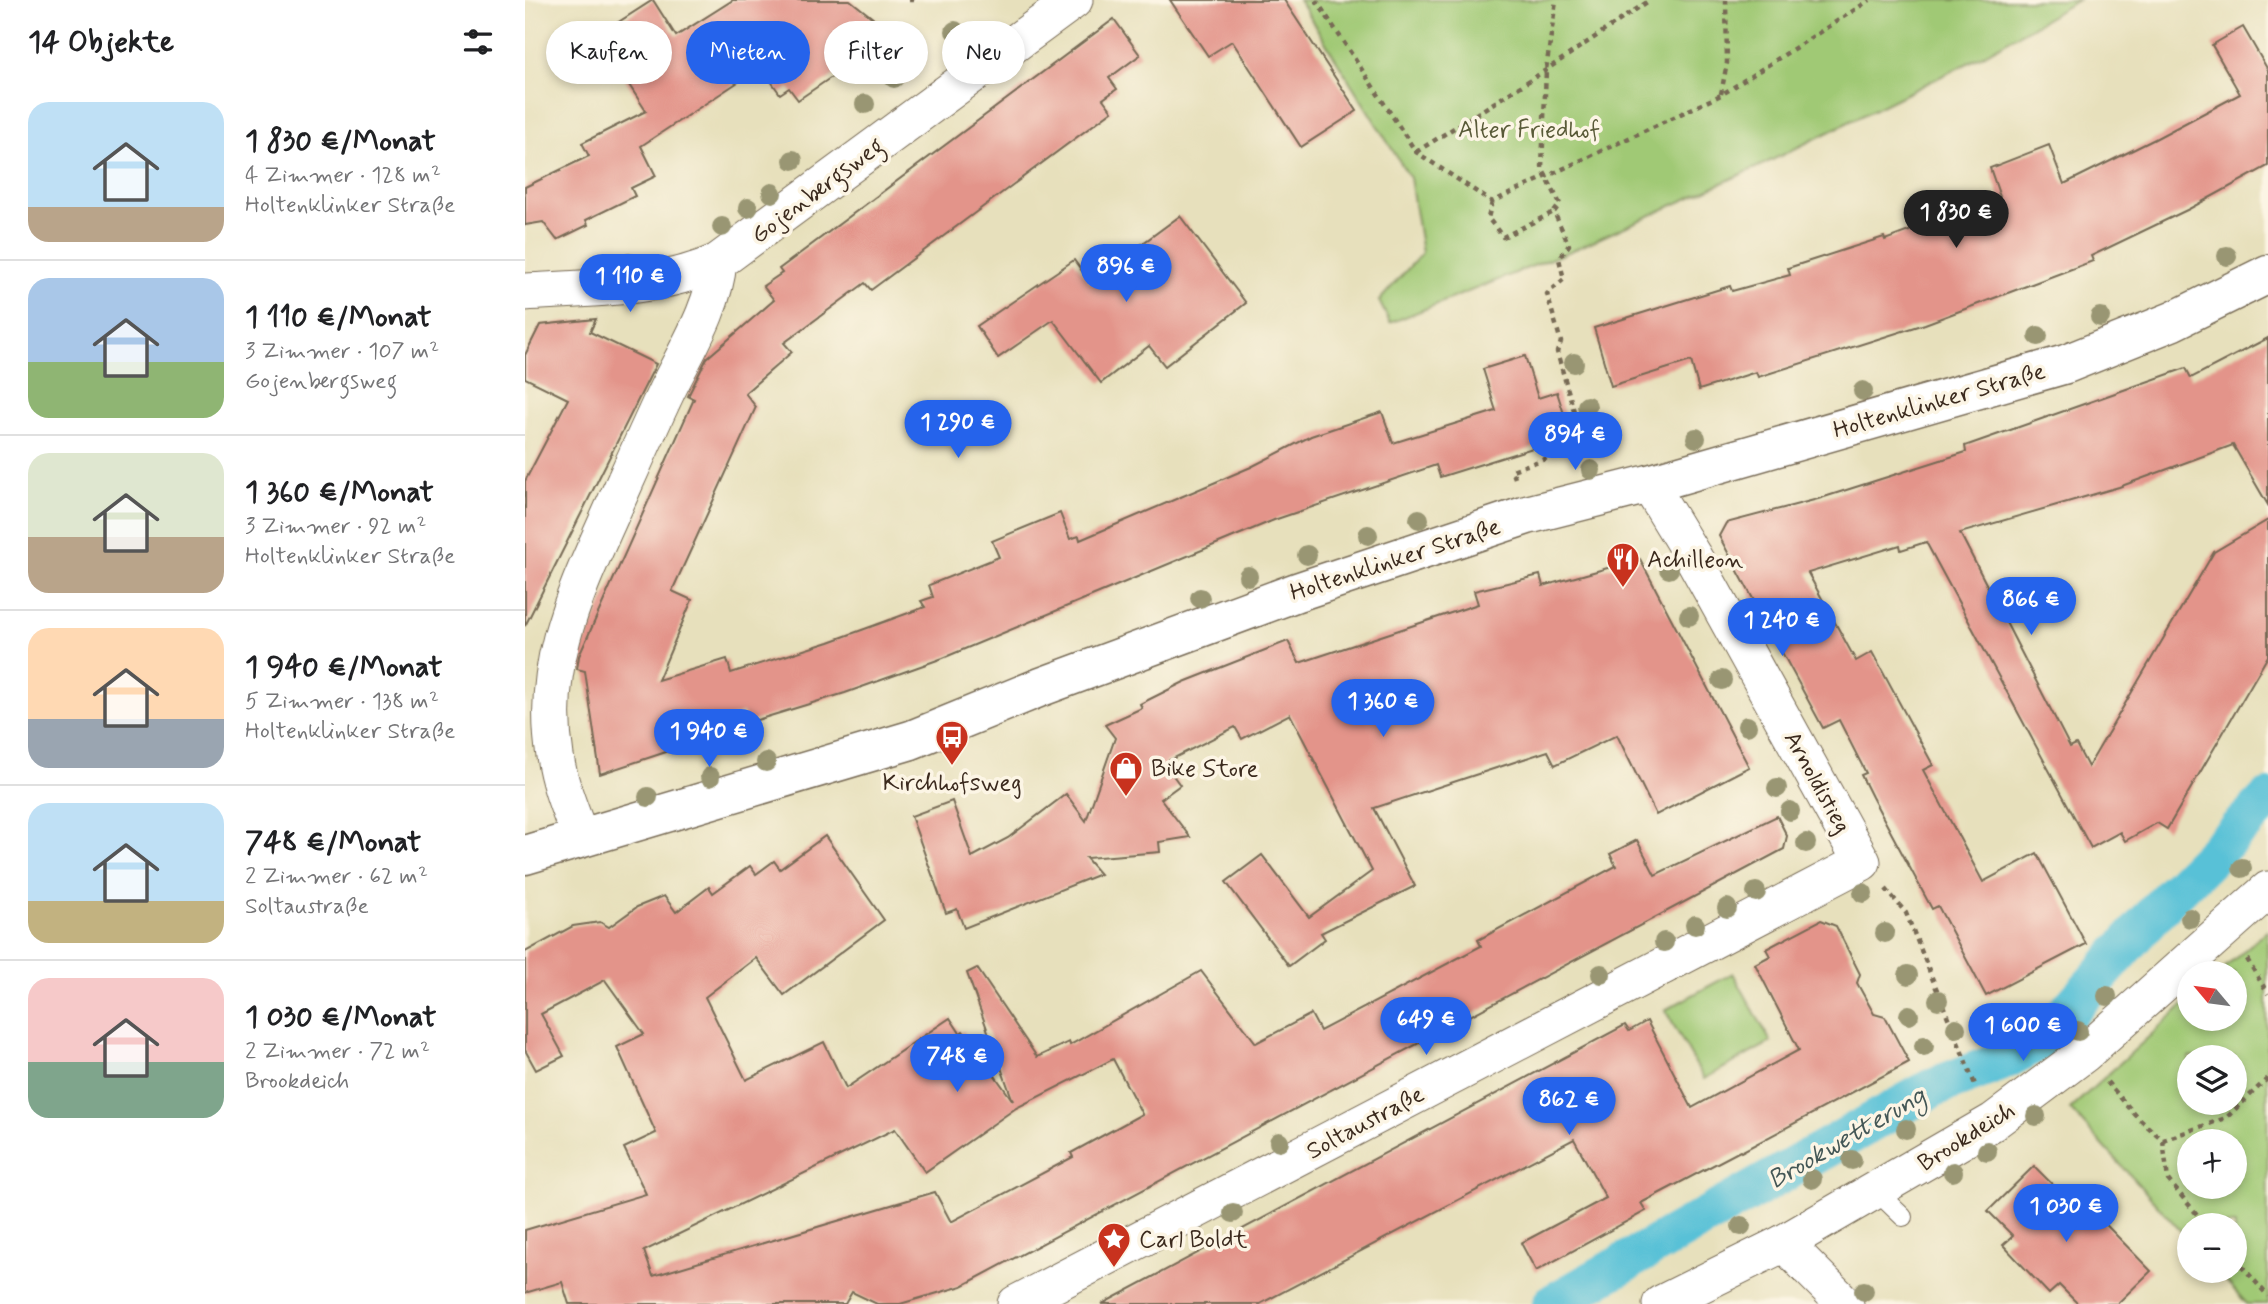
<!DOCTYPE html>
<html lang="de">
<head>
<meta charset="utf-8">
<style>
	:root { --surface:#fff; --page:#f2f2f2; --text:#202124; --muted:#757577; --line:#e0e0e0; --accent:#2563eb }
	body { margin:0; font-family:Mynerve,sans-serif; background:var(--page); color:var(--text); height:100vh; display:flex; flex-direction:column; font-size:26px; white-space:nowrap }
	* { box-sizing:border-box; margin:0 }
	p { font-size:23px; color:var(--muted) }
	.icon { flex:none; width:38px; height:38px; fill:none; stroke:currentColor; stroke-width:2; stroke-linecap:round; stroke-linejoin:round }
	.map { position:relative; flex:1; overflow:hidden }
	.panel { display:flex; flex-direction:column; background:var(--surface); width:525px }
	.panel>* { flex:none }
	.top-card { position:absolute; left:21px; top:21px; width:665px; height:63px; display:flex; gap:14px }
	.needle { width:46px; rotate:299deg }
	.buttons { position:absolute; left:1652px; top:961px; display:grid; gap:14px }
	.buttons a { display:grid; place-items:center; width:70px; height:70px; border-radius:50%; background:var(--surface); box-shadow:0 4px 10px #0003; font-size:35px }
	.price { position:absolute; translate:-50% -60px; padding:0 16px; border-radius:24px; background:var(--accent); color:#fff; font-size:23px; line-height:46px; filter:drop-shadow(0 2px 4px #0008) }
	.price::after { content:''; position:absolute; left:50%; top:42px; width:21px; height:16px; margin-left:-10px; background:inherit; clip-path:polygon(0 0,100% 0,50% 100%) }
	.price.selected { background:#222; color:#fff }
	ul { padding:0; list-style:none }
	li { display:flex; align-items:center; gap:21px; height:175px; padding:0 28px }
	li+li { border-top:2px solid var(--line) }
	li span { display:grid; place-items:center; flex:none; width:196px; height:140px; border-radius:21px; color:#555 }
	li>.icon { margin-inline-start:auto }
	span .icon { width:84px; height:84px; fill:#fffc; stroke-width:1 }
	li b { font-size:30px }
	h2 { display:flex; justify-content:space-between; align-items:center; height:84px; padding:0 28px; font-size:30px }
	.pill { padding:0 24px; border-radius:32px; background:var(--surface); box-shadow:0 4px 10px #0003; font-size:24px; line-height:63px }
	.pill.selected { background:var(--accent); color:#fff }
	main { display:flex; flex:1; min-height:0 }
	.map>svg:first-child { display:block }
	.green { fill:#a0c974; stroke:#6e7a49; stroke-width:2; fill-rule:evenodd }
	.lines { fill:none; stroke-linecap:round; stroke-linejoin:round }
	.canal { stroke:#59c1d7; stroke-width:40 }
	.building { fill:#e3948a; fill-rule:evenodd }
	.service-casing { stroke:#776a55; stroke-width:20 }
	.minor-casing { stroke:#776a55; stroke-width:39 }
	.secondary-casing { stroke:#776a55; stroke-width:41 }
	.path { stroke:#776a55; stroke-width:4.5; stroke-dasharray:5 5; stroke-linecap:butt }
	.service { stroke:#fff; stroke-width:18 }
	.minor { stroke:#fff; stroke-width:37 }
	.secondary { stroke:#fff; stroke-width:38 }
	.tree { fill:#999673 }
	.labels { text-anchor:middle; stroke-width:7; stroke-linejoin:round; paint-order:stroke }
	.park-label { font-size:24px; fill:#595a38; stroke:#fcf5e5 }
	.street-label { font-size:24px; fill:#3b2a1e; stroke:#fcf5e5 }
	.poi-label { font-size:24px; fill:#3b2a1e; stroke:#fcf5e5; text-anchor:start }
	.water-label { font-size:26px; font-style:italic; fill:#445756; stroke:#fcf5e5 }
</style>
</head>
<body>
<main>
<section class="panel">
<h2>14 Objekte<svg class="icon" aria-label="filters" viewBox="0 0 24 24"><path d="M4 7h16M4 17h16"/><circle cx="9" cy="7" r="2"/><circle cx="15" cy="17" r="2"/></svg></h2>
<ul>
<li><span style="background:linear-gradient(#bfe0f5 75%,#b9a48a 0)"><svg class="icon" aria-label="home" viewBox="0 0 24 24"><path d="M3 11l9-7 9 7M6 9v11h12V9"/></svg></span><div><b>1 830 €/Monat</b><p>4 Zimmer · 128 m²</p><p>Holtenklinker Straße</p></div></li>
<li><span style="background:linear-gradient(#a9c7e8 60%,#8fb573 0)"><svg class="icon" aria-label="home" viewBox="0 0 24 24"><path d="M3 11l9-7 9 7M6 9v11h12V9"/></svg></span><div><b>1 110 €/Monat</b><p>3 Zimmer · 107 m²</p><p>Gojenbergsweg</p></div></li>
<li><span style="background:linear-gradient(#dfe7d0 60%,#b9a48a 0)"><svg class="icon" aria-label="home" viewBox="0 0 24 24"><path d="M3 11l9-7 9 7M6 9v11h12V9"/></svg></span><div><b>1 360 €/Monat</b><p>3 Zimmer · 92 m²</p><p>Holtenklinker Straße</p></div></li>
<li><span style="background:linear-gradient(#ffd9b3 65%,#9aa5b1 0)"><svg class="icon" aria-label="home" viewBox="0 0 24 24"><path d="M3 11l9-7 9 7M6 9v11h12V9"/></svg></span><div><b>1 940 €/Monat</b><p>5 Zimmer · 138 m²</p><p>Holtenklinker Straße</p></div></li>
<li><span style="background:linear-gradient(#bfe0f5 70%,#c2b280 0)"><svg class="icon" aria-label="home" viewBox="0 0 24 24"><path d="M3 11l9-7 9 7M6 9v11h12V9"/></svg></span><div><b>748 €/Monat</b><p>2 Zimmer · 62 m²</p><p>Soltaustraße</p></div></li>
<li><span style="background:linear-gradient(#f6c9c9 60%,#7fa58c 0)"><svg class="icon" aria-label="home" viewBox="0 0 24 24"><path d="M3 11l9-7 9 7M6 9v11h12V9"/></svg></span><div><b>1 030 €/Monat</b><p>2 Zimmer · 72 m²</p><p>Brookdeich</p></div></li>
</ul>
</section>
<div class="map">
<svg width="1743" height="1304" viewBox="0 0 1743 1304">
	<rect width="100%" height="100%" fill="#fcf5e5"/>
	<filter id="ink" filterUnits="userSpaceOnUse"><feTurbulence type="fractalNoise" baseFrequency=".0143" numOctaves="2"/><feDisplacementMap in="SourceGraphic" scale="14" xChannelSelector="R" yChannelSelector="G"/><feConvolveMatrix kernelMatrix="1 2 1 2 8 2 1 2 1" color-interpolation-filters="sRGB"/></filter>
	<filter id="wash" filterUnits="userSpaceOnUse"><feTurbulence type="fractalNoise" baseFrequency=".00686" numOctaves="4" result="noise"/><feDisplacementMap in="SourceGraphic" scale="28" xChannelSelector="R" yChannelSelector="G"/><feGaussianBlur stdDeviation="1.57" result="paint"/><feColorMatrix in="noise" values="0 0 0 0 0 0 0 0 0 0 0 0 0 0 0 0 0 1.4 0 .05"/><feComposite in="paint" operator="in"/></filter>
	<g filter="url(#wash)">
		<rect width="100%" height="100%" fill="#e7e0bc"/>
		<g class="green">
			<path d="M 774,0 L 1553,0 L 1451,59 L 1237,165 L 1053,248 L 865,323 L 854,301 L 897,253 L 885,178 Z"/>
			<path d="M 1742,930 L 1743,1304 L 1722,1304 L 1692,1271 L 1710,1270 L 1710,1225 L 1664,1225 L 1664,1240 L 1545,1109 L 1664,1000 L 1664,1018 L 1710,1018 L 1710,973 L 1694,973 ZM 1664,1057 L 1710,1057 L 1710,1102 L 1664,1102 ZM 1710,1141 L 1710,1186 L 1664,1186 L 1664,1141 Z"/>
			<path d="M 1208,973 L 1246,1042 L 1179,1079 L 1140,1010 Z"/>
		</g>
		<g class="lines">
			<path class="canal" d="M 1027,1304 L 1409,1087 L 1475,1062 L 1519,1039 L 1638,904 L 1743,799"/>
		</g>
		<g id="blocks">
			<g class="building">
				<path d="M 128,0 L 151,36 L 208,0 L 325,0 L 368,34 L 360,40 L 366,48 L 339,67 L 333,59 L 273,100 L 264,88 L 255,94 L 236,67 L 116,146 L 131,176 L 106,188 L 110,196 L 61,220 L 63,225 L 32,240 L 18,222 L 0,225 L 0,187 L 64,156 L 57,143 L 121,111 L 86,57 L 91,53 L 78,32 Z"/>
				<path d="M 645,0 L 759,0 L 832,111 L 776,147 L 707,41 L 683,56 Z"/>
				<path d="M 589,19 L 615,55 L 584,78 L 592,89 L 578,99 L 587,111 L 346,290 L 340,283 L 259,343 L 267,352 L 220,393 L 231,407 L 147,591 L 167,600 L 133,680 L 202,659 L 206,673 L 304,642 L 400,607 L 396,601 L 408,597 L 404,585 L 474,557 L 467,541 L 535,513 L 545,539 L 554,536 L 555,540 L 726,467 L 786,436 L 857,412 L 868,443 L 971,411 L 958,369 L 1000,356 L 1013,398 L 1032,392 L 1046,436 L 915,477 L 911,465 L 749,520 L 418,658 L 320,693 L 222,723 L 218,713 L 140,737 L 144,751 L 75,774 L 60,671 L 52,669 L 54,656 L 169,399 L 163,396 L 182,358 L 249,300 L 238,286 L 257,273 L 254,269 Z"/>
				<path d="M 1718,27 L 1743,70 L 1743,166 L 1664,209 L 1566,256 L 1568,261 L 1400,324 L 1233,377 L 1231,372 L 1174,390 L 1166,361 L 1086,386 L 1069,328 L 1205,286 L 1207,291 L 1265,275 L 1263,268 L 1359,237 L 1360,240 L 1475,197 L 1465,168 L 1524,145 L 1539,184 L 1630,139 L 1715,94 L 1687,45 Z"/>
				<path d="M 655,216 L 721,303 L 640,366 L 624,346 L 576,383 L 528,320 L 473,358 L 452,326 L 549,260 L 565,282 Z"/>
				<path d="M 71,319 L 65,332 L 131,364 L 0,626 L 0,481 L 43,399 L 0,378 L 0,355 L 15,325 Z"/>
				<path d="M 1743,338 L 1743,505 L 1708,445 L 1594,487 L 1435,533 L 1545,747 L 1551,744 L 1563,767 L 1689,552 L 1743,520 L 1743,656 L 1642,829 L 1632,823 L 1600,841 L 1595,832 L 1566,848 L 1401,542 L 1376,550 L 1375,545 L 1283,573 L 1331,661 L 1347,652 L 1408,765 L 1398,770 L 1458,882 L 1512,853 L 1561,944 L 1461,996 L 1413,906 L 1407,909 L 1347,797 L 1336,775 L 1341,773 L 1314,720 L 1298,728 L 1194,536 L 1201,523 L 1293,499 L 1441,452 L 1440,446 L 1661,368 L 1666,378 Z"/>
				<path d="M 1115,559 L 1224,767 L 1131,815 L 1092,735 L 1030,765 L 1023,751 L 849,808 L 890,886 L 796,933 L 800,939 L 764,966 L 701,882 L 737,855 L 784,917 L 847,871 L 765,714 L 717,739 L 710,727 L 639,763 L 655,785 L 636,799 L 665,837 L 634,842 L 635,852 L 561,858 L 575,874 L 439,928 L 432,909 L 421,913 L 386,816 L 427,801 L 447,857 L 483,838 L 541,794 L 561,821 L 590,738 L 580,725 L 617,708 L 615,704 L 659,682 L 763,641 L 774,663 L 953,604 L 949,591 L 1015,575 L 1018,586 Z"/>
				<path d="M 1252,816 L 1262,836 L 1259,849 L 437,1286 L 375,1304 L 352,1304 L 327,1292 L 320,1304 L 44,1304 L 37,1282 L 0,1293 L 0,1230 L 121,1194 L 99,1148 L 131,1133 L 92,1047 L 119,1034 L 80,980 L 16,1014 L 39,1056 L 11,1070 L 0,1050 L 0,952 L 48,926 L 75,922 L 84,927 L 112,907 L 139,896 L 151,912 L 184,887 L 188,893 L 225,866 L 231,874 L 249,861 L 255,869 L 300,836 L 359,920 L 259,995 L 231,958 L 180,997 L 221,1080 L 299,1042 L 321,1088 L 425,1018 L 435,1033 L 438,1031 L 488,1101 L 442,973 L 452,968 L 512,1057 L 544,1042 L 545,1045 L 676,971 L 731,1043 L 786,1014 L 795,1031 L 956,946 L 953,940 L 1091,866 L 1085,854 L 1112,840 L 1130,875 ZM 588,1059 L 617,1114 L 546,1153 L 548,1157 L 426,1222 L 410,1192 L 128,1276 L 119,1251 L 370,1129 L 400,1172 L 491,1108 Z"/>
				<path d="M 1296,920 L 1311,926 L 1335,974 L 1332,983 L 1349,1014 L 1360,1017 L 1384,1062 L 1216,1152 L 1215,1151 L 1116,1203 L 1121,1211 L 1011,1271 L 996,1243 L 1081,1198 L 1049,1139 L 735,1304 L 577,1304 L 1100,1025 L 1104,1031 L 1122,1021 L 1167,1108 L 1274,1050 L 1230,964 L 1245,956 L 1241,949 Z"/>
				<path d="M 1509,1166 L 1550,1207 L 1557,1200 L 1626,1271 L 1592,1304 L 1553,1304 L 1534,1285 L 1524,1294 L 1478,1245 L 1488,1236 L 1463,1211 Z"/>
			</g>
		</g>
	</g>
	<g filter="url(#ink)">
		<use href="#blocks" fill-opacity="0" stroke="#776a55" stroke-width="2"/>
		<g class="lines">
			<defs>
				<path id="service" d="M 1350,1190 L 1378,1217"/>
				<g id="minor">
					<path d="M 0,292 C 65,288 133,289 193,262 L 549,0"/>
					<path d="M 55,837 C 45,810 34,784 30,756 C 15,663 51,592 87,511 C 105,471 123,430 142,390 C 162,349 189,308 193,262"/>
					<path d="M 1259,1243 L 1320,1304"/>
					<path d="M 491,1304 L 1337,862 L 1167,555 L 1124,484"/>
					<path d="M 1136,1304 L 1259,1243 L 1468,1122 L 1559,1054 L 1743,890"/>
				</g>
				<path id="secondary" d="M 0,855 L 386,740 L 516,687 L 772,592 L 1002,515 L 1124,484 L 1541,364 L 1648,321 L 1743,274"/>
			</defs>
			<use href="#service" class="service-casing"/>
			<use href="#minor" class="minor-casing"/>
			<use href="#secondary" class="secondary-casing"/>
			<g class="path">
				<path d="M 384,0 L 393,0"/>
				<path d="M 791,0 L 891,152 L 967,202 L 1196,95 L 1345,0"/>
				<path d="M 1196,94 L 1202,63 L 1201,0"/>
				<path d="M 891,152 L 1021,70 L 1125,0"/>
				<path d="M 967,202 L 963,218 L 978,237 L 1029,212"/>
				<path d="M 990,478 L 987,470 L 1059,446 L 1032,352 L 1036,342 L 1022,294 L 1039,279 L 1034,259 L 1044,245 L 1029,212 L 1035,204 L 1017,168 L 1021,70 L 1031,0"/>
				<path d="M 1361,889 L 1381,913 L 1451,1087"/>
				<path d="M 1722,959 L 1743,994"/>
				<path d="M 1582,1082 L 1614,1119 L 1638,1140 L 1701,1118 L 1743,1078"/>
				<path d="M 1638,1140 L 1643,1180 L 1681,1225"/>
				<path d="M 1710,1258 L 1743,1296"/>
			</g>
			<use href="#service" class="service"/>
			<use href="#minor" class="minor"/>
			<use href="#secondary" class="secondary"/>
		</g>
		<g class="tree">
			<circle cx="430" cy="31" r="10"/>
			<circle cx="369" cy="78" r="10"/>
			<circle cx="340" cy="104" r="10"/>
			<circle cx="268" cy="160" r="10"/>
			<circle cx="247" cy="193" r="10"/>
			<circle cx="223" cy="208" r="10"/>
			<circle cx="197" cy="227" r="10"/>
			<circle cx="1702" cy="256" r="10"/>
			<circle cx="104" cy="263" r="10"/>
			<circle cx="1575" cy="317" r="10"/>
			<circle cx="1513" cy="336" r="10"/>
			<circle cx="1049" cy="363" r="10"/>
			<circle cx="1338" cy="391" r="10"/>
			<circle cx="1062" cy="406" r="10"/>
			<circle cx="1067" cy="427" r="10"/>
			<circle cx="1171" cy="438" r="10"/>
			<circle cx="1066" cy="470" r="10"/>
			<circle cx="894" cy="519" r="10"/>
			<circle cx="843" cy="535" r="10"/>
			<circle cx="782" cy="555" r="10"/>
			<circle cx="1144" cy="569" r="10"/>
			<circle cx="723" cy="576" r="10"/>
			<circle cx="675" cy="598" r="10"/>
			<circle cx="1164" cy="616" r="10"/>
			<circle cx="1197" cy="680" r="10"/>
			<circle cx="1222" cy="726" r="10"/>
			<circle cx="241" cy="762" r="10"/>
			<circle cx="185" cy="777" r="10"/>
			<circle cx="1252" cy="788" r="10"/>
			<circle cx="123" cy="797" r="10"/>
			<circle cx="1265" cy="811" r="10"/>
			<circle cx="1281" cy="843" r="10"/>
			<circle cx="1717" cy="868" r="10"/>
			<circle cx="1231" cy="892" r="10"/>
			<circle cx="1338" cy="893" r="10"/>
			<circle cx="1202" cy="908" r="10"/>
			<circle cx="1665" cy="918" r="10"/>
			<circle cx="1170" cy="925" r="10"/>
			<circle cx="1360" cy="933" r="10"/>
			<circle cx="1139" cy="942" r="10"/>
			<circle cx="1076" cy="974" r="10"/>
			<circle cx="1383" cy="975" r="10"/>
			<circle cx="1582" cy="996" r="10"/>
			<circle cx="1413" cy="1000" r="10"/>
			<circle cx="1384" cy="1015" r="10"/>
			<circle cx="1431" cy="1028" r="10"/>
			<circle cx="1553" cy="1031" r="10"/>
			<circle cx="1399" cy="1046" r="10"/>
			<circle cx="1511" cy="1116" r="10"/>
			<circle cx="1381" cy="1129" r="10"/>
			<circle cx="754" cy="1142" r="10"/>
			<circle cx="1462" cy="1151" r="10"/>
			<circle cx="1327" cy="1160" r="10"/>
			<circle cx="1428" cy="1172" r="10"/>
			<circle cx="1287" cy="1179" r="10"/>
			<circle cx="708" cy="1213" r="10"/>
			<circle cx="1216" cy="1226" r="10"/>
			<circle cx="1339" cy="1291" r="10"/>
		</g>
	</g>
	<defs>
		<symbol id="restaurant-pin" viewBox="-11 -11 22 30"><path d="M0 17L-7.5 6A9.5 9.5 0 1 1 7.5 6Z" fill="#c8321e" stroke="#fcf5e5"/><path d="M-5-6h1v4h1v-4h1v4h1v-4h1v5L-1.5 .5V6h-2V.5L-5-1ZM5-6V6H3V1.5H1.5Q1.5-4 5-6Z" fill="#fff"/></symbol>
		<symbol id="bus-pin" viewBox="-11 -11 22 30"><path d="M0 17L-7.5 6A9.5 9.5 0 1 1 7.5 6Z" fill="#c8321e" stroke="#fcf5e5"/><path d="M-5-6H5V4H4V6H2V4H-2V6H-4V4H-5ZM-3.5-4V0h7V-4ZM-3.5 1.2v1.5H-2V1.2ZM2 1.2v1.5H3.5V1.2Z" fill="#fff"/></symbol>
		<symbol id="shop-pin" viewBox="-11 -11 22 30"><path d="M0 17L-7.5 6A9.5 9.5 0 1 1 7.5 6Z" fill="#c8321e" stroke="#fcf5e5"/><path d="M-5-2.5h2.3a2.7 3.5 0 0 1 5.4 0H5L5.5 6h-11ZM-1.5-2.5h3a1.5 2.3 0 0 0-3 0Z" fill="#fff"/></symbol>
		<symbol id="sight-pin" viewBox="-11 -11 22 30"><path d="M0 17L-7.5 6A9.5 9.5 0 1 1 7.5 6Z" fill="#c8321e" stroke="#fcf5e5"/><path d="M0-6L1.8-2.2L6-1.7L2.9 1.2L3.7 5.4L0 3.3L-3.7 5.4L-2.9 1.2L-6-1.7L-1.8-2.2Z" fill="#fff"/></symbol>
	</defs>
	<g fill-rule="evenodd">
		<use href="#restaurant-pin" x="1079" y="540" width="38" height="52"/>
		<use href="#bus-pin" x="408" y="718" width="38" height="52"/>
		<use href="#shop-pin" x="582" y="749" width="38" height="52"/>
		<use href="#sight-pin" x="570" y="1220" width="38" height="52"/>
	</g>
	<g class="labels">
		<g class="park-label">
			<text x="1004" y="137">Alter Friedhof</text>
		</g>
		<g class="street-label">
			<text transform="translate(292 190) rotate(-37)" y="8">Gojenbergsweg</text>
			<text transform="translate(1414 400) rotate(-16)" y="8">Holtenklinker Straße</text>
			<text transform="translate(870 559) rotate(-18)" y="8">Holtenklinker Straße</text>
			<text transform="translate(1293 782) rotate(61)" y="8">Arnoldistieg</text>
			<text transform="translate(840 1122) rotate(-28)" y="8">Soltaustraße</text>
			<text transform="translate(1441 1136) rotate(-32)" y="8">Brookdeich</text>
		</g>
		<g class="poi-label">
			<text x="1122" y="567">Achilleon</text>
			<text x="626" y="776">Bike Store</text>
			<text x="427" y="790" text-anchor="middle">Kirchhofsweg</text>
			<text x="614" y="1247">Carl Boldt</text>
		</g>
		<g class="water-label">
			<text transform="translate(1321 1137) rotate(-30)" y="9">Brookwetterung</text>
		</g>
	</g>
</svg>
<div class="buttons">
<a><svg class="needle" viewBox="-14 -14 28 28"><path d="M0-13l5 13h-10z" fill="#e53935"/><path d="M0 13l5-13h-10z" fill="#757577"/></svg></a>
<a><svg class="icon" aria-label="layers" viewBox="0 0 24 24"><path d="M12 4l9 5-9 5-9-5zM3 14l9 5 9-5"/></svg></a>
<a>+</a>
<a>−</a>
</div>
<b class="price selected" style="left:1431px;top:250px">1 830 €</b>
<b class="price" style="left:601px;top:304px">896 €</b>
<b class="price" style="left:105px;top:314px">1 110 €</b>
<b class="price" style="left:433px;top:460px">1 290 €</b>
<b class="price" style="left:1050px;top:472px">894 €</b>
<b class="price" style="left:1506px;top:637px">866 €</b>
<b class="price" style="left:1257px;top:658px">1 240 €</b>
<b class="price" style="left:858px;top:739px">1 360 €</b>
<b class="price" style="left:184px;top:769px">1 940 €</b>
<b class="price" style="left:901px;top:1057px">649 €</b>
<b class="price" style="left:1498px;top:1063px">1 600 €</b>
<b class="price" style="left:432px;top:1094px">748 €</b>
<b class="price" style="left:1044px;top:1137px">862 €</b>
<b class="price" style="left:1541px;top:1244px">1 030 €</b>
<div class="top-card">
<a class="pill">Kaufen</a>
<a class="pill selected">Mieten</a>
<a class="pill">Filter</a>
<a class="pill">Neu</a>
</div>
</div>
</main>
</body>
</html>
